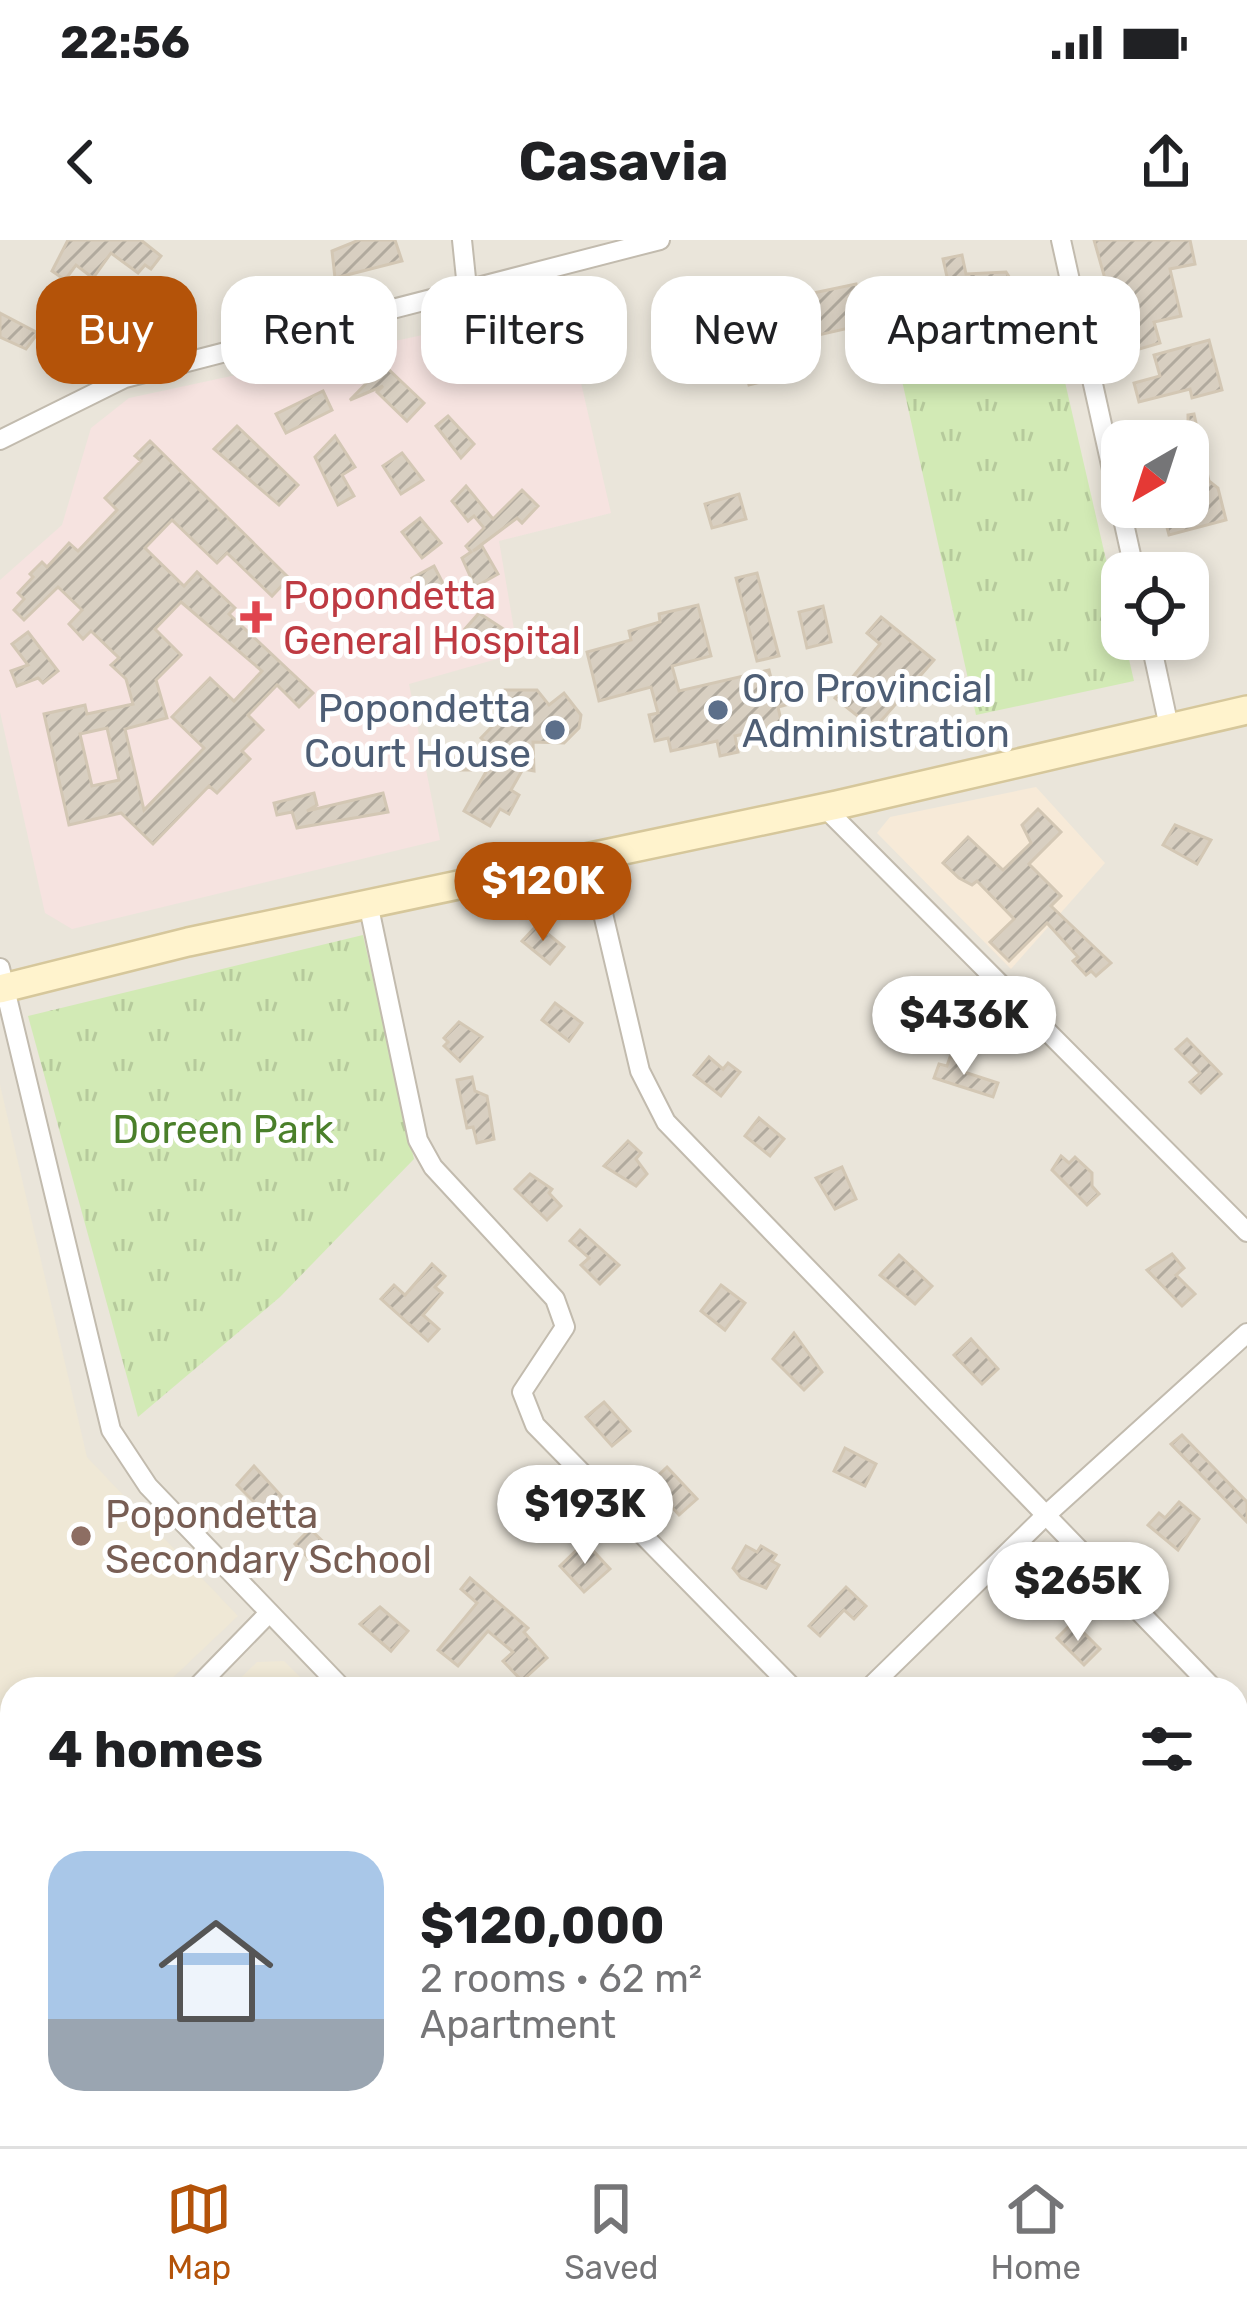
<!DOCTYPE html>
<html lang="en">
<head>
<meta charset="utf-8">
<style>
	:root { --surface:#fff; --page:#f2f2f2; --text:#202124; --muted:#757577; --line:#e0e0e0; --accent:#b45309 }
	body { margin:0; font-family:Rubik,sans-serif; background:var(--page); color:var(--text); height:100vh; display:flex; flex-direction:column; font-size:45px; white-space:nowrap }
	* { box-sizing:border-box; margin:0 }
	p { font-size:39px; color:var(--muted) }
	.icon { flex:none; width:66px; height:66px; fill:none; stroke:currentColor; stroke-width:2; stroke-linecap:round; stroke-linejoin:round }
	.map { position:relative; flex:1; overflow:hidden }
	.panel { position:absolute; left:0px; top:1437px; width:1248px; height:471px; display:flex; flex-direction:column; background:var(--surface); border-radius:36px 36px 0 0; box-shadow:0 6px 18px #0003 }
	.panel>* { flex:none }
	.top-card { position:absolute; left:36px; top:36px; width:1176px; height:108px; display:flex; gap:24px }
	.needle { width:78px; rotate:219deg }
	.tools { position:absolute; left:1101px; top:180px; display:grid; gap:24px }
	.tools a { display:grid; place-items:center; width:108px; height:108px; border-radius:24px; background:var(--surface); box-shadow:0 6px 18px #0003; font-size:60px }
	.price { position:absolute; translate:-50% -102px; padding:0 27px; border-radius:42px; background:#fff; color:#222; font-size:39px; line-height:78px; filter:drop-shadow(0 3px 6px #0008) }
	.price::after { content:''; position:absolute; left:50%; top:72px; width:36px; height:27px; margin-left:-18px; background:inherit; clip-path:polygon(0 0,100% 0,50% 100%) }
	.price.current { background:var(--accent); color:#fff }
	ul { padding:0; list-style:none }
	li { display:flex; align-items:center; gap:36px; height:300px; padding:0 48px }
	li+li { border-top:3px solid var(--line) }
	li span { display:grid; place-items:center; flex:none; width:336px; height:240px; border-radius:36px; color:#555 }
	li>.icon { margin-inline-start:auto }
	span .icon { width:144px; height:144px; fill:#fffc; stroke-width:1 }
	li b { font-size:51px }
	h2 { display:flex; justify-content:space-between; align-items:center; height:144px; padding:0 48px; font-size:51px }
	.chip { padding:0 42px; border-radius:36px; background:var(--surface); box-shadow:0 6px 18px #0003; font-size:42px; line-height:108px }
	.chip.current { background:var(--accent); color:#fff }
	.status { display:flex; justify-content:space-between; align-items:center; height:84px; padding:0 60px; background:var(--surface); direction:ltr }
	.status svg { height:33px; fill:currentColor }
	header { display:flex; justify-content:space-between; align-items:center; height:156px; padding:0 48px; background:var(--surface); font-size:54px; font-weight:700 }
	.tabs { display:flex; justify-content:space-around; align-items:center; height:168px; border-top:3px solid var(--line); background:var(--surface); font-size:33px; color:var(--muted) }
	.tabs a { display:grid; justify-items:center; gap:6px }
	.tabs .current { color:var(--accent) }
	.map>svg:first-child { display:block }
	.residential { fill:#eae5da; fill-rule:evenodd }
	.commercial { fill:#f7ead8 }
	.education { fill:#efe8d6 }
	.medical { fill:#f6e3e0 }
	.grass { fill:#d2eab5 }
	.park { fill:url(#park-tufts) }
	.building { fill:url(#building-hatch); stroke:#d3c7b4; stroke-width:3; fill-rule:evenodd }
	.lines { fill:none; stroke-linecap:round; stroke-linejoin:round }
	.minor-casing { stroke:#c2bbae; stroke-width:22 }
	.secondary-casing { stroke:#d6c79b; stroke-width:32 }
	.minor { stroke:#fff; stroke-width:18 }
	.secondary { stroke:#fff3cd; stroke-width:27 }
	.health-dot { fill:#e0444e; stroke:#fff; stroke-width:4.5 }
	.service-dot { fill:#5c6f8a; stroke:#fff; stroke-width:4.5 }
	.education-dot { fill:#8d6e63; stroke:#fff; stroke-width:4.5 }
	.labels { text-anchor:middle; stroke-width:10; stroke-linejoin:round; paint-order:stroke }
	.health-label { font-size:39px; fill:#be3a42; stroke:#fff; text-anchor:start }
	.service-label { font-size:39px; fill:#4e5e75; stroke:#fff; text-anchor:start }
	.park-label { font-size:39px; fill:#4a7f2a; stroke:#fff }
	.education-label { font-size:39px; fill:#785e54; stroke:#fff; text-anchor:start }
</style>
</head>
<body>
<div class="status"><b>22:56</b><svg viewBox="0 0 49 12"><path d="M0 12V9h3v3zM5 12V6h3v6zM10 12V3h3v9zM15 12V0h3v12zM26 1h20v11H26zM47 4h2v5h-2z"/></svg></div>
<header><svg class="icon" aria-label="back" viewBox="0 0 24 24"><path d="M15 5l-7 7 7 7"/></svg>Casavia<svg class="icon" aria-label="share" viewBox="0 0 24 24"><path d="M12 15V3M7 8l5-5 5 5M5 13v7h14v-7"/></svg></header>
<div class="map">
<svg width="1247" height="1906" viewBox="0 0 1247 1906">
	<defs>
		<pattern id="park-tufts" width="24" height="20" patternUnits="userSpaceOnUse" patternTransform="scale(3)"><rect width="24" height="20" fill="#d2eab5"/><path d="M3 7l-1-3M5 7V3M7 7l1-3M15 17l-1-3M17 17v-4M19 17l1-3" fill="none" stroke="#b6ca9c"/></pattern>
		<pattern id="building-hatch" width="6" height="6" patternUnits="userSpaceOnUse" patternTransform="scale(3)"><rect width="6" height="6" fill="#d8cfc1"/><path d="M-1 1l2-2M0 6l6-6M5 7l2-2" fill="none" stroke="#b1aa9e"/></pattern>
	</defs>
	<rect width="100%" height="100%" fill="#f6f3ec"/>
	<path class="residential" d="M 0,0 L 1247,0 L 1247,1906 L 0,1906 ZM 1122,201 L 1188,201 L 1188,267 L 1122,267 ZM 1122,333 L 1188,333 L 1188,399 L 1122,399 ZM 12,1449 L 1236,1449 L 1236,1896 L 12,1896 Z"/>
	<path class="commercial" d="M 1036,547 L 1105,623 L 1011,729 L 877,593 L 890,577 Z"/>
	<g class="education">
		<path d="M 0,845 L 87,1217 L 238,1376 L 161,1449 L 12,1449 L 12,1590 L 0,1601 Z"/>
		<path d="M 284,1421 L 312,1449 L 229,1449 L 257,1422 Z"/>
		<path d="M 12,1660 L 12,1896 L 758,1896 L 768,1906 L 0,1906 L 0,1672 Z"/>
	</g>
	<path class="medical" d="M 563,65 L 611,273 L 499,301 L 518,413 L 409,444 L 440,600 L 72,689 L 45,673 L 0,472 L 0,340 L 62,285 L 91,188 L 129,158 Z"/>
	<path class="grass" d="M 273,1896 L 524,1896 L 531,1906 L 263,1906 Z"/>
	<g class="park">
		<path d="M 1050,77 L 1134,441 L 976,475 L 895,109 Z"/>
		<path d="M 363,695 L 414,919 L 280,1057 L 138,1177 L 28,776 Z"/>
	</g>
	<g class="building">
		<path d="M 68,0 L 141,0 L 161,16 L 151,29 L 145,25 L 138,33 L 111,13 L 93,38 L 76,25 L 65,40 L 52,31 Z"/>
		<path d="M 359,0 L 395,0 L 402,21 L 335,38 L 332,11 Z"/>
		<path d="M 1094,0 L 1190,0 L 1195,24 L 1170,29 L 1181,76 L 1154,82 L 1160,103 L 1126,113 Z"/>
		<path d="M 962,15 L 966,34 L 1006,32 L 1017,49 L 997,68 L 998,85 L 938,93 L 931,78 L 914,70 L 909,59 L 915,45 L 947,37 L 943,19 Z"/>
		<path d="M 856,44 L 861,69 L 854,70 L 858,86 L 792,101 L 800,132 L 749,145 L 741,113 L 760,108 L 751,66 Z"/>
		<path d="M 0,73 L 38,93 L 26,109 L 0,97 Z"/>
		<path d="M 1209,100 L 1222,150 L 1192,158 L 1190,149 L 1139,162 L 1134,143 L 1160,136 L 1154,115 Z"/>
		<path d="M 384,125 L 424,163 L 407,181 L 377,152 L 383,146 L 350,160 Z"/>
		<path d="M 323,151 L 332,170 L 286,193 L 276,174 Z"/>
		<path d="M 1194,174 L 1209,241 L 1218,248 L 1226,280 L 1169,295 L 1165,280 L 1188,274 L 1188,201 L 1143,201 L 1143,195 L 1188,185 L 1188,175 Z"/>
		<path d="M 448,176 L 474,204 L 461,218 L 436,186 Z"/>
		<path d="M 237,186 L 298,245 L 279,265 L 214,209 Z"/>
		<path d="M 335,196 L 355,227 L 342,235 L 354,256 L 338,265 L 315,217 Z"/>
		<path d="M 150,201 L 289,338 L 272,356 L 227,313 L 217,323 L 172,280 L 145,308 L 184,346 L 197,332 L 235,368 L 229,374 L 313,453 L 299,467 L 277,445 L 248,475 L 263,490 L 242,511 L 250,519 L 217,553 L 209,546 L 153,604 L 121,573 L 69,585 L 44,474 L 85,465 L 87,474 L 133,464 L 126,439 L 111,425 L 119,418 L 91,391 L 83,399 L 69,384 L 82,370 L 58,347 L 24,380 L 14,370 L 24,359 L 18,353 L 33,337 L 30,334 L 42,322 L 47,327 L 69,303 L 78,311 L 117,270 L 105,258 L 141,221 L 135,216 ZM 181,362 L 262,431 L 234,461 L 210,438 L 172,477 L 204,508 L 144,570 L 125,489 L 167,478 L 156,440 L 181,415 L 155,389 ZM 107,488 L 119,540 L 92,546 L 80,494 Z"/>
		<path d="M 402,213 L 423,240 L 401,254 L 383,226 Z"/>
		<path d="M 466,246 L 493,279 L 522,250 L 538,266 L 522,283 L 517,278 L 473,311 L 482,306 L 498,334 L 475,347 L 462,318 L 471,312 L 466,306 L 484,288 L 474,276 L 468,281 L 452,261 Z"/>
		<path d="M 739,254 L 746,279 L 712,288 L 705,264 Z"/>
		<path d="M 420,278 L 441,303 L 422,318 L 402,292 Z"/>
		<path d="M 434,326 L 449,355 L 427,367 L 412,338 Z"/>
		<path d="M 757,333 L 779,416 L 757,421 L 736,338 Z"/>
		<path d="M 698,365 L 711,416 L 672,426 L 679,451 L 769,430 L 774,450 L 782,448 L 786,465 L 778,467 L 782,485 L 735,496 L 738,512 L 720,516 L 717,501 L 671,511 L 668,498 L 655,501 L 649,475 L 658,473 L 651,447 L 599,461 L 587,412 L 631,400 L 629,391 L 660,382 L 659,374 Z"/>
		<path d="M 823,366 L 831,402 L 807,408 L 799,372 Z"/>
		<path d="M 479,373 L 505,390 L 488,410 L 465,389 Z"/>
		<path d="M 881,377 L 934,420 L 874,489 L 835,458 L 880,404 L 867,393 Z"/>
		<path d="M 28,392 L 58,431 L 43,443 L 38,438 L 17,446 L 11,431 L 28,425 L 12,404 Z"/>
		<path d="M 505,450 L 537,450 L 549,465 L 564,453 L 581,475 L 579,488 L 564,503 L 533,502 L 534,531 L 523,529 L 511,550 L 519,555 L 509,574 L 500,569 L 490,586 L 464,571 L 487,530 L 454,530 L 454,517 L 501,517 L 481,498 L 505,473 Z"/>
		<path d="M 314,553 L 317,565 L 307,571 L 383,553 L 388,572 L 297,588 L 292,572 L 277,575 L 274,563 Z"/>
		<path d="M 1038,569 L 1061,592 L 1029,624 L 1061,656 L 1051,666 L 1111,723 L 1096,736 L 1091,731 L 1086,735 L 1073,721 L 1078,717 L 1047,683 L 1009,721 L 990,702 L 1014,679 L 977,641 L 972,645 L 959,638 L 943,623 L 968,597 L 1003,630 L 1031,603 L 1022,585 Z"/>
		<path d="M 1175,585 L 1211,600 L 1197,624 L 1163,605 Z"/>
		<path d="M 537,685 L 564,707 L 550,724 L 522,701 Z"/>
		<path d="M 555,763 L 582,783 L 569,801 L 542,780 Z"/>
		<path d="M 459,782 L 482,797 L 460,821 L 444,806 L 448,802 L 444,798 Z"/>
		<path d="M 1187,799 L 1221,834 L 1201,853 L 1190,842 L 1200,833 L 1176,809 Z"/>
		<path d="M 709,817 L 723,829 L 728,823 L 740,832 L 721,856 L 694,835 Z"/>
		<path d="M 950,817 L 967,822 L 964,832 L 998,843 L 993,857 L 934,838 L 939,824 L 947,826 Z"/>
		<path d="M 472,837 L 475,851 L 487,856 L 494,899 L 477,903 L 473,887 L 467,888 L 457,840 Z"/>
		<path d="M 759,878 L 784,899 L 770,916 L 745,896 Z"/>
		<path d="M 628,901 L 641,913 L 636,919 L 647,934 L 636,946 L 604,926 Z"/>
		<path d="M 1061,916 L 1069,923 L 1075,917 L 1092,933 L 1092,946 L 1099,954 L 1087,965 L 1052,930 Z"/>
		<path d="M 842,927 L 856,959 L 835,969 L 816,938 Z"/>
		<path d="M 530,934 L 552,949 L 549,953 L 561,966 L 547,980 L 515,949 Z"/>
		<path d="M 580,990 L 619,1025 L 600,1044 L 581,1025 L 589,1018 L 570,1001 Z"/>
		<path d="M 1172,1014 L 1184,1028 L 1176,1035 L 1195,1054 L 1182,1066 L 1147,1030 Z"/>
		<path d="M 899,1015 L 932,1046 L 915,1064 L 880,1035 Z"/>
		<path d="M 432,1024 L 445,1036 L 435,1047 L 442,1053 L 423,1075 L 439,1089 L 428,1101 L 381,1059 L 394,1045 L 405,1055 Z"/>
		<path d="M 721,1045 L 745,1063 L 725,1090 L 701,1071 Z"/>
		<path d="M 794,1093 L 822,1132 L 804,1150 L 773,1119 Z"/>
		<path d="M 971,1099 L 998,1129 L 982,1144 L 954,1115 Z"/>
		<path d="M 604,1162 L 630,1191 L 612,1206 L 586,1177 Z"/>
		<path d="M 1182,1195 L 1247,1262 L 1247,1282 L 1171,1204 Z"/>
		<path d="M 845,1208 L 876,1224 L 865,1246 L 834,1231 Z"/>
		<path d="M 254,1226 L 284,1259 L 268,1276 L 237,1245 Z"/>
		<path d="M 667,1227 L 697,1259 L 679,1275 L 650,1243 Z"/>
		<path d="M 523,1247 L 547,1270 L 532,1286 L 508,1262 Z"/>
		<path d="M 1179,1262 L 1199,1279 L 1178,1310 L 1148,1285 L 1159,1273 L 1165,1278 Z"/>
		<path d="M 310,1289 L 339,1317 L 323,1333 L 295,1304 Z"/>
		<path d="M 585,1302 L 610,1329 L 584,1352 L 560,1326 Z"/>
		<path d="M 746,1306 L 757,1312 L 761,1306 L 776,1315 L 772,1321 L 779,1325 L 766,1348 L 741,1338 L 733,1328 Z"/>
		<path d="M 470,1338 L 528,1388 L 524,1392 L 547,1418 L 522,1441 L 503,1421 L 513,1412 L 488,1391 L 458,1426 L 438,1410 L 477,1363 L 461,1349 Z"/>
		<path d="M 846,1347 L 866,1366 L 854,1379 L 844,1370 L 820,1396 L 809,1386 Z"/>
		<path d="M 380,1367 L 408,1391 L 391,1411 L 360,1384 Z"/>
		<path d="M 1073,1382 L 1100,1409 L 1084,1425 L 1057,1398 Z"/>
	</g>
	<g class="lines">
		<defs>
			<g id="minor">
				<path d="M 462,0 L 467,48"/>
				<path d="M 1061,0 L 1135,333"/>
				<path d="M 0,200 L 125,138 L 660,0"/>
				<path d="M 1150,399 L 1169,487"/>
				<path d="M 824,567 L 1247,992"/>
				<path d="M 589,614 L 640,831 L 666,882 L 1214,1449"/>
				<path d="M 368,663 L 418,900 L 433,927 L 555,1059 L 565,1087 L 522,1152 L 535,1185 L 794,1449"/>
				<path d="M 0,728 L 111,1190 L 148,1246 L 343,1449"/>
				<path d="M 195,1449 L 269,1373"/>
				<path d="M 868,1449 L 1046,1275 L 1247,1093"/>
				<path d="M 1236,1473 L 1247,1485"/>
				<path d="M 1236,1605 L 1247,1595"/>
				<path d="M 0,1646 L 12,1634"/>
				<path d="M 0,1796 L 12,1803"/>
				<path d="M 125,1896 L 130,1906"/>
				<path d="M 776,1896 L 786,1906"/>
				<path d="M 932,1906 L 942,1896"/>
			</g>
			<path id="secondary" d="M 0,749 L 188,702 L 837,565 L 1247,470"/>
		</defs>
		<use href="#minor" class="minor-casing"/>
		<use href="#secondary" class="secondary-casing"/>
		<use href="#minor" class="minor"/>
		<use href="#secondary" class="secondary"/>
	</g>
	<path class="health-dot" d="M250 359h12v12h12v12h-12v12h-12v-12h-12v-12h12z"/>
	<g class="service-dot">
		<circle cx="718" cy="470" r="12"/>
		<circle cx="555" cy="490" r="12"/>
	</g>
	<circle class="education-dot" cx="81" cy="1296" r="12"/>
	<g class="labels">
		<g class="health-label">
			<text x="283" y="369">Popondetta<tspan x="283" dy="45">General Hospital</tspan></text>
		</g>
		<g class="service-label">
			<text x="742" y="462">Oro Provincial<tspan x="742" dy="45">Administration</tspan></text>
			<text x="531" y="482" text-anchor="end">Popondetta<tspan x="531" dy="45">Court House</tspan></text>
		</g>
		<g class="park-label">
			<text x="223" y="903">Doreen Park</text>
		</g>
		<g class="education-label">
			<text x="105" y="1288">Popondetta<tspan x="105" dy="45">Secondary School</tspan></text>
		</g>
	</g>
</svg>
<div class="tools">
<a><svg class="needle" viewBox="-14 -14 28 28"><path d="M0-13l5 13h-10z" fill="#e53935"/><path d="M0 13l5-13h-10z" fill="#757577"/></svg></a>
<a><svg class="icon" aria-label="locate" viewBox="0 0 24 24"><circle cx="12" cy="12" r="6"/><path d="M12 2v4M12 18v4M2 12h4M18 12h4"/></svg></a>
</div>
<b class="price current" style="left:543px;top:704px">$120K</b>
<b class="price" style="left:964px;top:838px">$436K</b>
<b class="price" style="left:585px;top:1327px">$193K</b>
<b class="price" style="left:1078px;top:1404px">$265K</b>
<div class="top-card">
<a class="chip current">Buy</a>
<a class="chip">Rent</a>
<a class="chip">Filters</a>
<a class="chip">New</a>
<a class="chip">Apartment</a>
</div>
<section class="panel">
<h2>4 homes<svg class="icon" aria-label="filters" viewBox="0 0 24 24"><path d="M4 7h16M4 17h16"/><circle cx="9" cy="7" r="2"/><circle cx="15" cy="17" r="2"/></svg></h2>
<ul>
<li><span style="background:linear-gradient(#a9c7e8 70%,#9aa5b1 0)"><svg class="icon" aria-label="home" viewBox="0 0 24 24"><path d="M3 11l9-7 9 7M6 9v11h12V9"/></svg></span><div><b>$120,000</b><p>2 rooms · 62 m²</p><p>Apartment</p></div></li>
</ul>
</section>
</div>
<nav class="tabs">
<a class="current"><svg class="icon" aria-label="map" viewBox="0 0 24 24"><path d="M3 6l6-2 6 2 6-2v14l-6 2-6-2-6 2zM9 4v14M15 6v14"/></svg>Map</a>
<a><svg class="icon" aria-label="saved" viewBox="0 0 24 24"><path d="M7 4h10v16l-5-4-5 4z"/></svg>Saved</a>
<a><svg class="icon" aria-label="home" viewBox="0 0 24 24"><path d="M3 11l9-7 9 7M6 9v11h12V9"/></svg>Home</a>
</nav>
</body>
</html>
